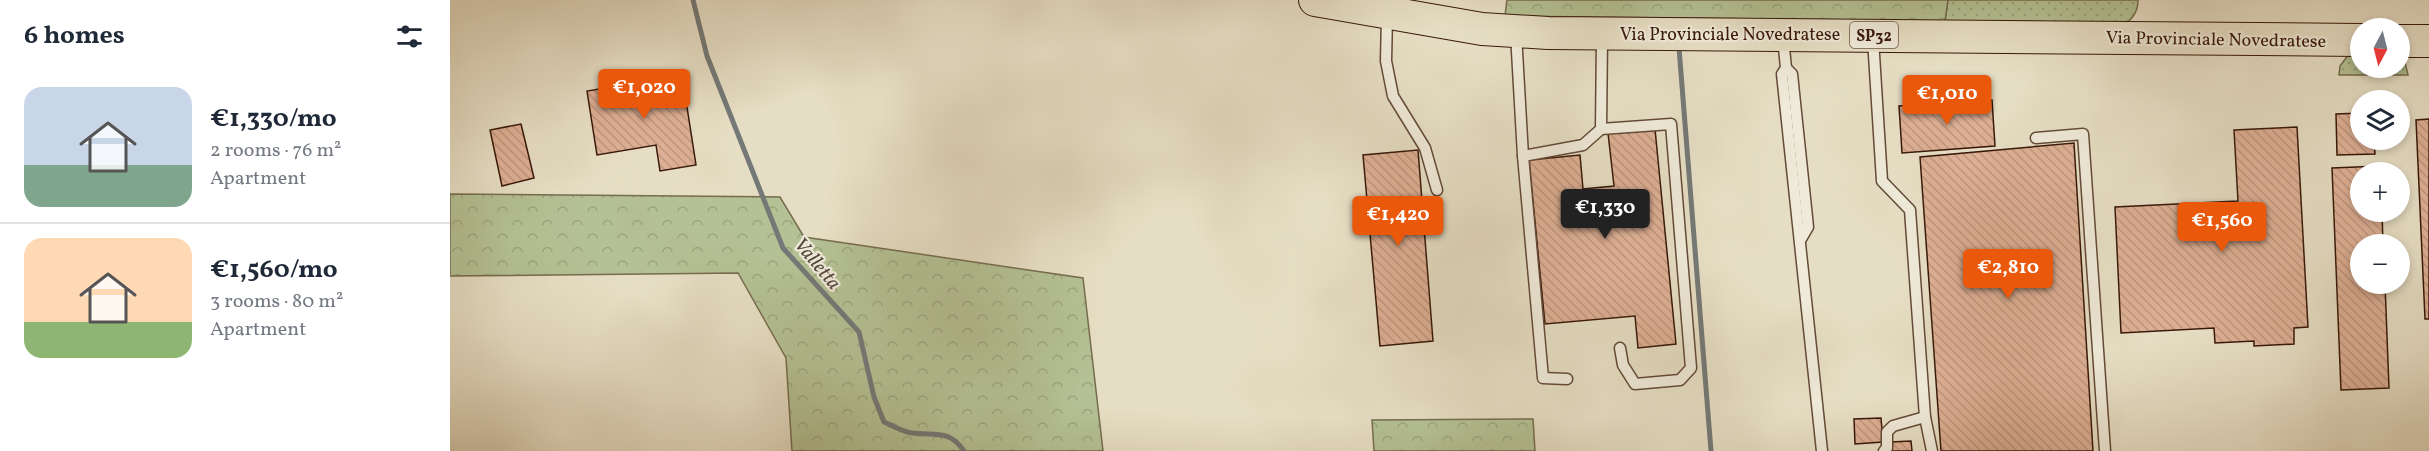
<!DOCTYPE html>
<html lang="en">
<head>
<meta charset="utf-8">
<style>
	:root { --surface:#fff; --page:#f2f2f3; --text:#1f2937; --muted:#747a83; --line:#e0e1e3; --accent:#ea580c }
	body { margin:0; font-family:Vollkorn,serif; background:var(--page); color:var(--text); height:100vh; display:flex; flex-direction:column; font-size:22px; white-space:nowrap }
	* { box-sizing:border-box; margin:0 }
	p { font-size:20px; color:var(--muted) }
	.icon { flex:none; width:33px; height:33px; fill:none; stroke:currentColor; stroke-width:2; stroke-linecap:round; stroke-linejoin:round }
	.map { position:relative; flex:1; overflow:hidden }
	.drawer { display:flex; flex-direction:column; background:var(--surface); width:450px }
	.drawer>* { flex:none }
	.needle { width:39px; rotate:187deg }
	.controls { position:absolute; left:1900px; top:18px; display:grid; gap:12px }
	.controls a { display:grid; place-items:center; width:60px; height:60px; border-radius:50%; background:var(--surface); box-shadow:0 3px 9px #0003; font-size:30px }
	.price { position:absolute; translate:-50% -51px; padding:0 14px; border-radius:6px; background:var(--accent); color:#fff; font-size:20px; line-height:39px; filter:drop-shadow(0 2px 3px #0008) }
	.price::after { content:''; position:absolute; left:50%; top:36px; width:18px; height:14px; margin-left:-9px; background:inherit; clip-path:polygon(0 0,100% 0,50% 100%) }
	.price.selected { background:#222; color:#fff }
	ul { padding:0; list-style:none }
	li { display:flex; align-items:center; gap:18px; height:150px; padding:0 24px }
	li+li { border-top:2px solid var(--line) }
	li span { display:grid; place-items:center; flex:none; width:168px; height:120px; border-radius:18px; color:#555 }
	li>.icon { margin-inline-start:auto }
	span .icon { width:72px; height:72px; fill:#fffc; stroke-width:1 }
	li b { font-size:26px }
	h2 { display:flex; justify-content:space-between; align-items:center; height:72px; padding:0 24px; font-size:26px }
	main { display:flex; flex:1; min-height:0 }
	.map>svg:first-child { display:block }
	.grass { fill:url(#grass-dots); stroke:#766c4e; stroke-width:1.5 }
	.forest { fill:url(#forest-crowns); stroke:#766c4e; stroke-width:1.5 }
	.lines { fill:none; stroke-linecap:round; stroke-linejoin:round }
	.stream { stroke:#747977; stroke-width:5 }
	.building { fill:url(#building-back-hatch); stroke:#381809; stroke-width:1.5 }
	.lane-casing { stroke:#644a38; stroke-width:13 }
	.primary-casing { stroke:#381809; stroke-width:34 }
	.lane { stroke:#efead9; stroke-width:10 }
	.primary { stroke:#e6dec4; stroke-width:32 }
	.labels { text-anchor:middle; stroke-width:4.5; stroke-linejoin:round; paint-order:stroke }
	.shield { fill:#efead9; stroke:#6f5747; stroke-width:1.5 }
	.shield-label { font-size:16px; font-weight:bold; fill:#381809 }
	.street-label { font-size:18px; fill:#381809; stroke:#efead9 }
	.water-label { font-size:20px; font-style:italic; fill:#564840; stroke:#efead9 }
</style>
</head>
<body>
<main>
<section class="drawer">
<h2>6 homes<svg class="icon" aria-label="filters" viewBox="0 0 24 24"><path d="M4 7h16M4 17h16"/><circle cx="9" cy="7" r="2"/><circle cx="15" cy="17" r="2"/></svg></h2>
<ul>
<li><span style="background:linear-gradient(#c9d6e8 65%,#7fa58c 0)"><svg class="icon" aria-label="home" viewBox="0 0 24 24"><path d="M3 11l9-7 9 7M6 9v11h12V9"/></svg></span><div><b>€1,330/mo</b><p>2 rooms · 76 m²</p><p>Apartment</p></div></li>
<li><span style="background:linear-gradient(#ffd9b3 70%,#8fb573 0)"><svg class="icon" aria-label="home" viewBox="0 0 24 24"><path d="M3 11l9-7 9 7M6 9v11h12V9"/></svg></span><div><b>€1,560/mo</b><p>3 rooms · 80 m²</p><p>Apartment</p></div></li>
</ul>
</section>
<div class="map">
<svg width="1979" height="451" viewBox="0 0 1979 451">
	<defs>
		<pattern id="grass-dots" width="8" height="8" patternUnits="userSpaceOnUse" patternTransform="scale(1.5)"><rect width="8" height="8" fill="#b4c194"/><path d="M2 2h.1M6 6h.1" fill="none" stroke="#9ca57e" stroke-width="1.8" stroke-linecap="round"/></pattern>
		<pattern id="forest-crowns" width="20" height="18" patternUnits="userSpaceOnUse" patternTransform="scale(1.5)"><rect width="20" height="18" fill="#b4c194"/><path d="M2 6a3 3 0 1 1 6 0M12 15a3 3 0 1 1 6 0" fill="none" stroke="#9ca57e"/></pattern>
		<pattern id="building-back-hatch" width="6" height="6" patternUnits="userSpaceOnUse" patternTransform="scale(1.5)"><rect width="6" height="6" fill="#ddaf94"/><path d="M-1 5l2 2M0 0l6 6M5-1l2 2" fill="none" stroke="#be967e"/></pattern>
	</defs>
	<rect width="100%" height="100%" fill="#e6dec4"/>
	<filter id="stains"><feTurbulence type="fractalNoise" baseFrequency=".00333" numOctaves="4"/><feColorMatrix values="0 0 0 0 .2 0 0 0 0 .09 0 0 0 0 .02 0 0 0 .5 -.17"/></filter>
	<radialGradient id="worn" r=".72"><stop offset=".6" stop-color="#630" stop-opacity="0"/><stop offset="1" stop-color="#630" stop-opacity=".3"/></radialGradient>
	<g class="grass">
		<path d="M 1498,0 L 1688,0 C 1688,12 1683,17 1675,25 L 1495,21 Z"/>
		<path d="M 1899,54 L 1911,54 L 1911,68 L 1950,68 L 1950,55 L 1954,58 L 1958,75 L 1889,75 L 1890,66 Z"/>
	</g>
	<g class="forest">
		<path d="M 1057,0 L 1498,0 L 1495,21 L 1055,16 Z"/>
		<path d="M 0,194 L 330,197 L 354,237 L 633,278 L 653,451 L 342,451 L 336,358 L 288,273 L 0,276 Z"/>
		<path d="M 1083,419 L 1085,451 L 924,451 L 922,420 Z"/>
	</g>
	<g class="lines">
		<g class="stream">
			<path d="M 243,0 L 257,56 L 333,248 L 409,332 L 424,397 L 434,422 C 443,426 453,432 462,433 C 485,436 499,429 514,451"/>
			<path d="M 1229,48 L 1261,451"/>
		</g>
	</g>
	<g class="building">
		<path d="M 232,75 L 246,165 L 210,171 L 206,145 L 147,155 L 137,91 Z"/>
		<path d="M 1542,100 L 1545,146 L 1452,153 L 1449,106 Z"/>
		<path d="M 1911,113 L 1911,140 L 1924,140 L 1925,154 L 1887,155 L 1886,114 Z"/>
		<path d="M 1979,119 L 1979,319 L 1975,319 L 1966,120 Z"/>
		<path d="M 71,124 L 84,178 L 52,186 L 40,130 Z"/>
		<path d="M 1847,127 L 1858,327 L 1844,328 L 1844,344 L 1804,346 L 1804,341 L 1765,343 L 1764,328 L 1671,333 L 1665,207 L 1788,201 L 1784,130 Z"/>
		<path d="M 1205,129 L 1226,344 L 1188,348 L 1185,316 L 1095,324 L 1079,160 L 1130,155 L 1133,189 L 1164,186 L 1158,133 Z"/>
		<path d="M 1624,143 L 1643,451 L 1491,451 L 1470,157 Z"/>
		<path d="M 968,150 L 983,341 L 930,346 L 913,155 Z"/>
		<path d="M 1930,166 L 1931,172 L 1911,172 L 1911,212 L 1932,212 L 1933,244 L 1911,244 L 1911,284 L 1935,284 L 1939,388 L 1891,390 L 1882,168 Z"/>
		<path d="M 1431,418 L 1433,442 L 1405,444 L 1404,419 Z"/>
		<path d="M 1461,441 L 1462,451 L 1442,451 L 1441,442 Z"/>
	</g>
	<g class="lines">
		<defs>
			<g id="lane">
				<path d="M 937,16 L 936,61 L 943,96 L 975,148 L 987,190"/>
				<path d="M 1066,34 L 1073,156 L 1133,145 L 1151,129"/>
				<path d="M 1152,37 L 1151,129 L 1221,124 L 1241,368 L 1230,380 L 1185,384 L 1173,365 L 1170,348"/>
				<path d="M 1333,38 L 1336,68 L 1332,74 L 1372,451"/>
				<path d="M 1423,39 L 1432,181 L 1460,210 L 1475,417 L 1482,451"/>
				<path d="M 1336,68 L 1342,74 L 1358,227 L 1351,239"/>
				<path d="M 1586,138 L 1633,134 L 1655,451"/>
				<path d="M 1073,156 L 1093,378 L 1117,379"/>
				<path d="M 1434,451 L 1437,448 L 1437,432 L 1443,426 L 1475,417"/>
			</g>
			<g id="primary">
				<path d="M 865,0 L 1032,29 L 1098,33 L 1911,40"/>
				<path d="M 1950,41 L 1979,41"/>
			</g>
		</defs>
		<use href="#lane" class="lane-casing"/>
		<use href="#primary" class="primary-casing"/>
		<use href="#lane" class="lane"/>
		<use href="#primary" class="primary"/>
	</g>
	<g class="labels">
		<rect class="shield" x="1400" y="22" width="48" height="26" rx="4.5"/>
		<g class="shield-label">
			<text x="1424" y="41">SP32</text>
		</g>
		<g class="street-label">
			<text x="1280" y="40">Via Provinciale Novedratese</text>
			<text transform="translate(1766 39) rotate(1)" y="6">Via Provinciale Novedratese</text>
		</g>
		<g class="water-label">
			<text transform="translate(368 263) rotate(50)" y="7">Valletta</text>
		</g>
	</g>
	<rect width="100%" height="100%" filter="url(#stains)"/>
	<rect width="100%" height="100%" fill="url(#worn)"/>
</svg>
<div class="controls">
<a><svg class="needle" viewBox="-14 -14 28 28"><path d="M0-13l5 13h-10z" fill="#e53935"/><path d="M0 13l5-13h-10z" fill="#747a83"/></svg></a>
<a><svg class="icon" aria-label="layers" viewBox="0 0 24 24"><path d="M12 4l9 5-9 5-9-5zM3 14l9 5 9-5"/></svg></a>
<a>+</a>
<a>−</a>
</div>
<b class="price" style="left:194px;top:120px">€1,020</b>
<b class="price" style="left:1497px;top:126px">€1,010</b>
<b class="price selected" style="left:1155px;top:240px">€1,330</b>
<b class="price" style="left:948px;top:247px">€1,420</b>
<b class="price" style="left:1772px;top:253px">€1,560</b>
<b class="price" style="left:1558px;top:300px">€2,810</b>
</div>
</main>
</body>
</html>
